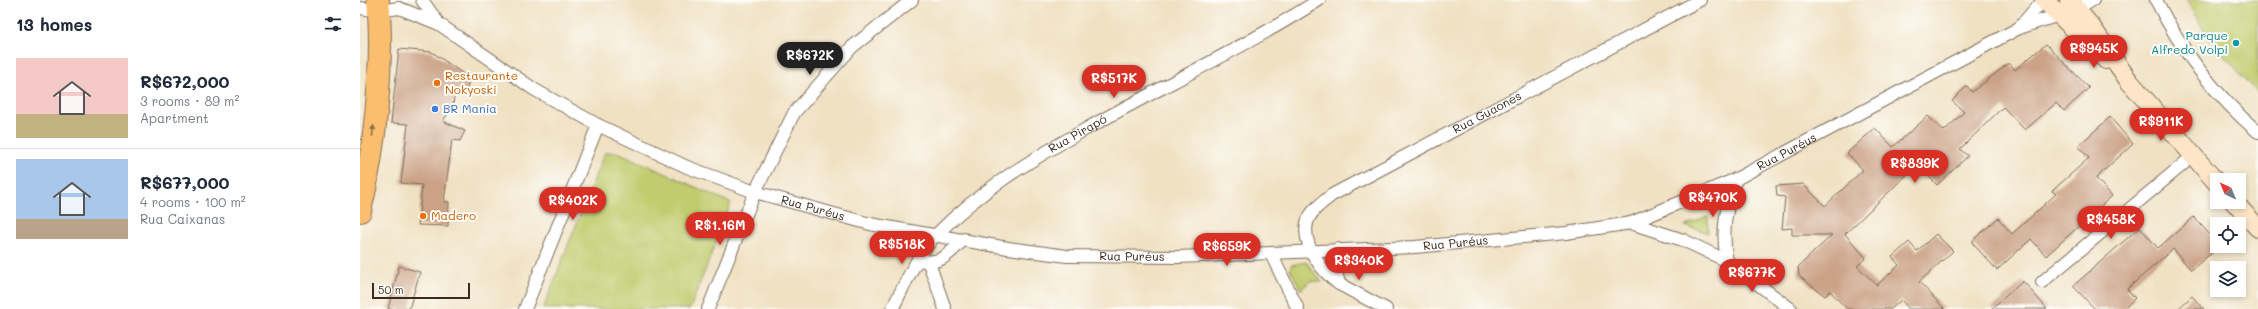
<!DOCTYPE html>
<html lang="en">
<head>
<meta charset="utf-8">
<style>
	:root { --surface:#fff; --page:#f6f6f7; --text:#1f2937; --muted:#747a83; --line:#e0e1e3; --accent:#d93025 }
	body { margin:0; font-family:Mali,sans-serif; background:var(--page); color:var(--text); height:100vh; display:flex; flex-direction:column; font-size:15px; white-space:nowrap }
	* { box-sizing:border-box; margin:0 }
	p { font-size:13px; color:var(--muted) }
	.icon { flex:none; width:22px; height:22px; fill:none; stroke:currentColor; stroke-width:2; stroke-linecap:round; stroke-linejoin:round }
	.map { position:relative; flex:1; overflow:hidden }
	.sheet { display:flex; flex-direction:column; background:var(--surface); width:360px }
	.sheet>* { flex:none }
	.needle { width:26px; rotate:316deg }
	.controls { position:absolute; left:1850px; top:173px; display:grid; gap:8px }
	.controls a { display:grid; place-items:center; width:36px; height:36px; border-radius:0px; background:var(--surface); box-shadow:0 2px 6px #0003; font-size:20px }
	.scale { position:absolute; left:12px; bottom:10px; width:98px; box-sizing:border-box; padding-left:4px; border:2px solid #3b2a1e; border-top:0; font-size:11px; line-height:14px; white-space:nowrap; color:#3b2a1e; -webkit-text-stroke:3px #fdfcf7; paint-order:stroke }
	.price { position:absolute; translate:-50% -34px; padding:0 9px; border-radius:14px; background:var(--accent); color:#fff; font-size:13px; line-height:26px; filter:drop-shadow(0 1px 2px #0008) }
	.price::after { content:''; position:absolute; left:50%; top:24px; width:12px; height:9px; margin-left:-6px; background:inherit; clip-path:polygon(0 0,100% 0,50% 100%) }
	.price.current { background:#222; color:#fff }
	ul { padding:0; list-style:none }
	li { display:flex; align-items:center; gap:12px; height:100px; padding:0 16px }
	li+li { border-top:1px solid var(--line) }
	li span { display:grid; place-items:center; flex:none; width:112px; height:80px; border-radius:0px; color:#555 }
	li>.icon { margin-inline-start:auto }
	span .icon { width:48px; height:48px; fill:#fffc; stroke-width:1 }
	li b { font-size:17px }
	h2 { display:flex; justify-content:space-between; align-items:center; height:48px; padding:0 16px; font-size:17px }
	main { display:flex; flex:1; min-height:0 }
	.map>svg:first-child { display:block }
	.green { fill:#c0cc6d; stroke:#7e7b46 }
	.building { fill:#cba286 }
	.lines { fill:none; stroke-linecap:round; stroke-linejoin:round }
	.street-casing { stroke:#7a6a58; stroke-width:14 }
	.secondary-casing { stroke:#7a6a58; stroke-width:20 }
	.highway-casing { stroke:#7a6a58; stroke-width:24 }
	.street { stroke:#fff; stroke-width:12 }
	.secondary { stroke:#fde5c5; stroke-width:18 }
	.highway { stroke:#fbbe6e; stroke-width:22 }
	.oneway { fill:#916d42 }
	.culture-dot { fill:#0f9aa8; stroke:#fdfcf7; stroke-width:1.5 }
	.food-dot { fill:#e8710a; stroke:#fdfcf7; stroke-width:1.5 }
	.shop-dot { fill:#3f7fe0; stroke:#fdfcf7; stroke-width:1.5 }
	.labels { text-anchor:middle; stroke-width:4; stroke-linejoin:round; paint-order:stroke }
	.culture-label { font-size:12px; fill:#0d838f; stroke:#fdfcf7; text-anchor:end }
	.food-label { font-size:12px; fill:#c56008; stroke:#fdfcf7; text-anchor:start }
	.shop-label { font-size:12px; fill:#366cbe; stroke:#fdfcf7; text-anchor:start }
	.street-label { font-size:12px; fill:#3b2a1e; stroke:#fdfcf7 }
</style>
</head>
<body>
<main>
<section class="sheet">
<h2>13 homes<svg class="icon" aria-label="filters" viewBox="0 0 24 24"><path d="M4 7h16M4 17h16"/><circle cx="9" cy="7" r="2"/><circle cx="15" cy="17" r="2"/></svg></h2>
<ul>
<li><span style="background:linear-gradient(#f6c9c9 70%,#c2b280 0)"><svg class="icon" aria-label="home" viewBox="0 0 24 24"><path d="M3 11l9-7 9 7M6 9v11h12V9"/></svg></span><div><b>R$672,000</b><p>3 rooms · 89 m²</p><p>Apartment</p></div></li>
<li><span style="background:linear-gradient(#a9c7e8 75%,#b9a48a 0)"><svg class="icon" aria-label="home" viewBox="0 0 24 24"><path d="M3 11l9-7 9 7M6 9v11h12V9"/></svg></span><div><b>R$677,000</b><p>4 rooms · 100 m²</p><p>Rua Caixanas</p></div></li>
</ul>
</section>
<div class="map">
<svg width="1898" height="309" viewBox="0 0 1898 309">
	<rect width="100%" height="100%" fill="#fdfcf7"/>
	<filter id="ink" filterUnits="userSpaceOnUse"><feTurbulence type="fractalNoise" baseFrequency=".025" numOctaves="2"/><feDisplacementMap in="SourceGraphic" scale="8" xChannelSelector="R" yChannelSelector="G"/><feConvolveMatrix kernelMatrix="1 2 1 2 8 2 1 2 1" color-interpolation-filters="sRGB"/></filter>
	<filter id="wash" filterUnits="userSpaceOnUse"><feTurbulence type="fractalNoise" baseFrequency=".012" numOctaves="4" result="noise"/><feDisplacementMap in="SourceGraphic" scale="16" xChannelSelector="R" yChannelSelector="G"/><feGaussianBlur stdDeviation="0.9" result="paint"/><feColorMatrix in="noise" values="0 0 0 0 0 0 0 0 0 0 0 0 0 0 0 0 0 1.4 0 .05"/><feComposite in="paint" operator="in"/></filter>
	<g filter="url(#wash)">
		<rect width="100%" height="100%" fill="#f0e1c3"/>
		<g class="green">
			<path d="M 1826,0 L 1898,0 L 1898,94 L 1849,38 Z"/>
			<path d="M 246,152 L 260,153 L 371,203 L 330,309 L 183,309 L 243,156 Z"/>
			<path d="M 1348,216 L 1348,233 L 1325,226 L 1346,217 Z"/>
			<path d="M 946,262 L 962,282 L 950,281 L 941,290 L 930,269 L 931,265 Z"/>
		</g>
		<g id="blocks">
			<g class="building">
				<path d="M 1686,44 L 1729,88 L 1704,111 L 1696,103 L 1665,130 L 1643,107 L 1600,149 L 1608,156 L 1577,185 L 1557,165 L 1485,234 L 1506,258 L 1497,266 L 1517,285 L 1539,265 L 1532,257 L 1549,242 L 1557,251 L 1576,234 L 1593,251 L 1559,282 L 1585,309 L 1549,309 L 1541,300 L 1531,309 L 1487,309 L 1470,291 L 1465,296 L 1439,276 L 1438,267 L 1472,235 L 1432,235 L 1432,228 L 1422,229 L 1425,197 L 1417,196 L 1416,186 L 1443,184 L 1465,206 L 1503,170 L 1487,153 L 1515,128 L 1533,147 L 1568,116 L 1584,131 L 1604,112 L 1592,101 L 1607,86 L 1612,92 L 1649,63 L 1655,70 Z"/>
				<path d="M 39,49 L 72,52 L 109,78 L 106,94 L 95,88 L 93,106 L 83,121 L 105,131 L 100,141 L 92,140 L 84,202 L 89,202 L 88,226 L 58,225 L 62,185 L 41,183 L 48,124 L 31,123 Z"/>
				<path d="M 1750,117 L 1773,144 L 1736,178 L 1752,196 L 1686,256 L 1671,239 L 1637,270 L 1613,244 L 1613,240 L 1638,218 L 1652,234 L 1696,194 L 1692,191 L 1729,158 L 1718,146 Z"/>
				<path d="M 1834,217 L 1857,243 L 1857,246 L 1860,246 L 1831,270 L 1813,249 L 1767,289 L 1775,298 L 1764,309 L 1735,309 L 1713,286 L 1780,227 L 1798,248 Z"/>
				<path d="M 39,266 L 60,272 L 49,309 L 28,309 Z"/>
				<path d="M 1663,281 L 1687,309 L 1631,309 Z"/>
				<path d="M 1832,296 L 1844,309 L 1818,309 Z"/>
			</g>
		</g>
	</g>
	<g filter="url(#ink)">
		<use href="#blocks" fill-opacity="0" stroke="#7a6a58" stroke-width="1"/>
		<g class="lines">
			<defs>
				<g id="street">
					<path d="M 62,0 L 79,24"/>
					<path d="M 1796,0 C 1821,50 1856,96 1898,132"/>
					<path id="s1" d="M 0,8 L 19,11 L 39,8 L 79,24 L 175,90 L 238,125 L 327,167 L 395,192 L 510,224 L 648,248 L 707,256 L 818,257 L 1055,247 L 1206,233 L 1271,223 L 1376,179 L 1659,28 L 1717,9 L 1733,0"/>
					<path d="M 1659,28 L 1676,8 L 1685,0"/>
					<path d="M 1271,223 L 1323,240 L 1367,261 L 1431,309"/>
					<path d="M 977,249 L 975,267 L 979,284 L 1026,309"/>
					<path d="M 911,254 L 938,309"/>
					<path d="M 559,260 C 580,266 589,254 604,239"/>
					<path d="M 1367,261 C 1361,231 1366,207 1376,179"/>
					<path d="M 569,263 L 585,309"/>
					<path d="M 1682,282 L 1833,156"/>
					<path id="s2" d="M 979,284 C 962,272 942,245 947,223 C 950,211 963,202 972,195 L 1340,0"/>
					<path d="M 165,309 L 238,125"/>
					<path d="M 348,309 L 395,192 L 434,113 L 492,47 L 552,0"/>
					<path id="s3" d="M 532,309 C 545,285 557,254 577,234 C 618,192 669,161 719,133 C 798,88 882,49 959,0"/>
				</g>
				<g id="secondary">
					<path d="M 1684,0 L 1746,60"/>
					<path d="M 1709,0 L 1733,29 L 1769,81 L 1857,183"/>
					<path d="M 1874,202 L 1898,228"/>
				</g>
				<path id="highway" d="M 0,211 C 15,150 24,63 18,0"/>
			</defs>
			<use href="#street" class="street-casing"/>
			<use href="#secondary" class="secondary-casing"/>
			<use href="#highway" class="highway-casing"/>
			<use href="#street" class="street"/>
			<use href="#secondary" class="secondary"/>
			<use href="#highway" class="highway"/>
		</g>
		<defs><path id="oneway-solid" d="M-6-.8H1V-3.2L6.5 0L1 3.2V.8H-6Z"/></defs>
		<use class="oneway" href="#oneway-solid" transform="translate(13 131) rotate(-83)"/>
	</g>
	<circle class="culture-dot" cx="1876" cy="43" r="4"/>
	<g class="food-dot">
		<circle cx="77" cy="83" r="4"/>
		<circle cx="63" cy="216" r="4"/>
	</g>
	<circle class="shop-dot" cx="75" cy="109" r="4"/>
	<g class="labels">
		<g class="culture-label">
			<text x="1868" y="40">Parque<tspan x="1868" dy="14">Alfredo Volpi</tspan></text>
		</g>
		<g class="food-label">
			<text x="85" y="80">Restaurante<tspan x="85" dy="14">Nokyoski</tspan></text>
			<text x="71" y="220">Madero</text>
		</g>
		<g class="shop-label">
			<text x="83" y="113">BR Mania</text>
		</g>
		<g class="street-label">
			<text dy="4" stroke="none"><textPath href="#s2" startOffset="286">Rua Guaones</textPath></text>
			<text dy="4" stroke="none"><textPath href="#s3" startOffset="261">Rua Pirapó</textPath></text>
			<text dy="4" stroke="none"><textPath href="#s1" startOffset="1498">Rua Puréus</textPath></text>
			<text dy="4" stroke="none"><textPath href="#s1" startOffset="502">Rua Puréus</textPath></text>
			<text dy="4" stroke="none"><textPath href="#s1" startOffset="1150">Rua Puréus</textPath></text>
			<text dy="4" stroke="none"><textPath href="#s1" startOffset="826">Rua Puréus</textPath></text>
		</g>
	</g>
</svg>
<div class="controls">
<a><svg class="needle" viewBox="-14 -14 28 28"><path d="M0-13l5 13h-10z" fill="#e53935"/><path d="M0 13l5-13h-10z" fill="#747a83"/></svg></a>
<a><svg class="icon" aria-label="locate" viewBox="0 0 24 24"><circle cx="12" cy="12" r="6"/><path d="M12 2v4M12 18v4M2 12h4M18 12h4"/></svg></a>
<a><svg class="icon" aria-label="layers" viewBox="0 0 24 24"><path d="M12 4l9 5-9 5-9-5zM3 14l9 5 9-5"/></svg></a>
</div>
<div class="scale">50 m</div>
<b class="price" style="left:1734px;top:69px">R$945K</b>
<b class="price current" style="left:450px;top:76px">R$672K</b>
<b class="price" style="left:754px;top:99px">R$517K</b>
<b class="price" style="left:1801px;top:142px">R$911K</b>
<b class="price" style="left:1555px;top:184px">R$839K</b>
<b class="price" style="left:1353px;top:218px">R$470K</b>
<b class="price" style="left:213px;top:221px">R$402K</b>
<b class="price" style="left:1751px;top:240px">R$458K</b>
<b class="price" style="left:360px;top:246px">R$1.16M</b>
<b class="price" style="left:542px;top:265px">R$518K</b>
<b class="price" style="left:867px;top:267px">R$659K</b>
<b class="price" style="left:999px;top:281px">R$340K</b>
<b class="price" style="left:1392px;top:293px">R$677K</b>
</div>
</main>
</body>
</html>
